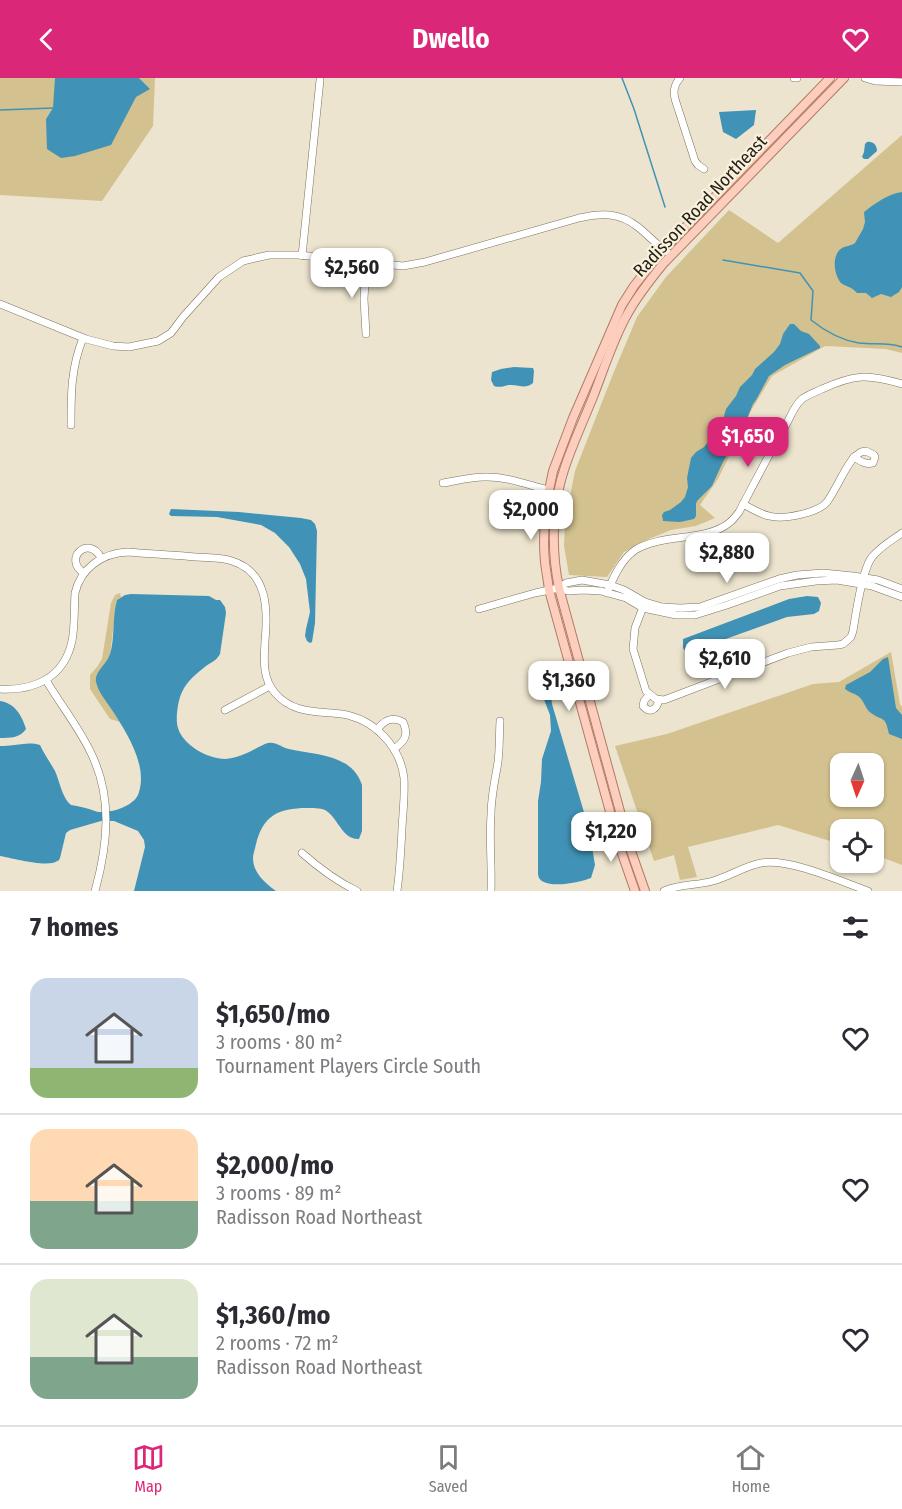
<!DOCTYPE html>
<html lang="en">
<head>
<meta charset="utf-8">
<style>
	:root { --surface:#fff; --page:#f7f7f7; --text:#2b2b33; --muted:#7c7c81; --line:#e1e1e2; --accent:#db2777 }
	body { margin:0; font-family:"Fira Sans Condensed",sans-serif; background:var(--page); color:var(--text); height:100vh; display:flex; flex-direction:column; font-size:22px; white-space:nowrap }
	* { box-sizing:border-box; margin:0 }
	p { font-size:20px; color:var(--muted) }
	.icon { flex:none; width:33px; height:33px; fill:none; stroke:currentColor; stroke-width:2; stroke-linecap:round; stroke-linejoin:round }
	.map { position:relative; height:813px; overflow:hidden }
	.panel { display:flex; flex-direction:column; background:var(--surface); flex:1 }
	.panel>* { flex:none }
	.needle { width:39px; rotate:183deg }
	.tools { position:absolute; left:830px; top:675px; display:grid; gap:12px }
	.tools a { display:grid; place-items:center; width:54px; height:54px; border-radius:12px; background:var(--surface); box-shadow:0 2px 4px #0004; font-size:30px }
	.price { position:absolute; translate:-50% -51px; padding:0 14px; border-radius:12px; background:#fff; color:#222; font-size:20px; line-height:39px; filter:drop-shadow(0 2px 3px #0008) }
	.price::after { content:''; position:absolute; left:50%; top:36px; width:18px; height:14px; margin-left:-9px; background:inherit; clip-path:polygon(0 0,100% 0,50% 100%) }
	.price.selected { background:var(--accent); color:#fff }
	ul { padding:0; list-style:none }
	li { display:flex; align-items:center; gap:18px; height:150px; padding:0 30px }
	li+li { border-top:2px solid var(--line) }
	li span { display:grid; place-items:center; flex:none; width:168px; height:120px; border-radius:18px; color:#555 }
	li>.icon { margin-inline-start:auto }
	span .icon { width:72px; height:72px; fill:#fffc; stroke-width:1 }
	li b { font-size:26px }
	h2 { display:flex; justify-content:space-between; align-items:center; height:72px; padding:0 30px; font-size:26px }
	header { display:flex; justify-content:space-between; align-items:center; height:78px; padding:0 30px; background:var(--accent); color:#fff; font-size:27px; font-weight:700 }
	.tabs { display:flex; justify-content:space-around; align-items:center; height:84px; border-top:2px solid var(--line); background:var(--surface); font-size:16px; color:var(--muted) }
	.tabs a { display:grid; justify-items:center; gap:3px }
	.tabs .selected { color:var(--accent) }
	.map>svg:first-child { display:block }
	.green { fill:#d3c18f; fill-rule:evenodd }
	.water { fill:#4093b6 }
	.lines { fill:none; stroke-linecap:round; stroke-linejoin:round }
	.stream { stroke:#4093b6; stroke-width:1.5 }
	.minor-casing { stroke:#7a735f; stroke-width:8 }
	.major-casing { stroke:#b07c67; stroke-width:10 }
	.minor { stroke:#fff; stroke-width:7 }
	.major { stroke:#fdcebd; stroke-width:8 }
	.labels { text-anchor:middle; stroke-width:4.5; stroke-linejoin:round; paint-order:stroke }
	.street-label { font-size:18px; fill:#242119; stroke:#f9f1db }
</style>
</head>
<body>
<header><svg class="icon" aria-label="back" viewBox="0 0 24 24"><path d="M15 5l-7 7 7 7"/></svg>Dwello<svg class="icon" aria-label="heart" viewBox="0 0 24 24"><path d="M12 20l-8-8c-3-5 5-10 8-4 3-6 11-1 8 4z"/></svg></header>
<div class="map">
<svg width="902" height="813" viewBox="0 0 902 813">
	<rect width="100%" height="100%" fill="#ece4ce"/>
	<g class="green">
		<path d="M 0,0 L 155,0 L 153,48 L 102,123 L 0,117 Z"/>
		<path d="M 902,57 L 902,275 L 886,271 L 825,268 L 772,298 L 752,331 L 718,401 L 700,427 L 715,440 L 696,448 L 671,452 L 649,461 L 624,474 L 607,499 L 569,497 L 564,468 L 565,444 L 575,393 L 613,296 L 637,239 L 666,199 L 729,132 L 778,165 Z"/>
		<path d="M 120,515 L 121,519 L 117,522 L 116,526 L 110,578 L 96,601 L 97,608 L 120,644 L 110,641 L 90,611 L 90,597 L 97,589 L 102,581 L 111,525 L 115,517 Z"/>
		<path d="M 891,574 L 900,626 L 902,629 L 902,787 L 873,776 L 873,752 L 840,752 L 840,766 L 778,747 L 688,769 L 697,799 L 680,802 L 674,777 L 654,783 L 615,668 L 667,656 L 813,606 L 839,604 ZM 840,686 L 873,686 L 873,718 L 840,718 Z"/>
	</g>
	<g class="water">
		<path d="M 55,0 L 139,0 L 150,11 L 136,19 L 111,67 L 75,78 L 61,80 L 47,71 L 46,41 L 53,30 Z"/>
		<path d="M 756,32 L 754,47 L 736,61 L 723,54 L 719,34 Z"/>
		<path d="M 867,64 C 873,63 877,67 877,73 L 868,81 L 864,81 L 862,79 L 864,74 L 865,66 Z"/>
		<path d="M 902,114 L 902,209 L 899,214 L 891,219 L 881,216 L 872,220 L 866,215 L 857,215 C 851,208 846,209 841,205 C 834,197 831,177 842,170 C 846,168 851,168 855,165 L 863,151 L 865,144 L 864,134 C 874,126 888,116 902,114 Z"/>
		<path d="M 790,246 L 794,246 L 801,253 L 809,256 L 820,268 L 820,270 L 785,287 L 769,298 L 756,322 L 753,326 L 746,343 L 740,348 L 739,354 L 722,386 L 712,408 L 697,423 L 696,426 L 696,438 L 694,441 L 680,444 L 663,443 L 662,437 L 664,434 L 670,432 L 681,424 L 685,419 L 688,409 L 687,400 L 691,380 L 696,374 L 704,369 L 721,349 L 726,331 L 736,318 L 740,309 L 752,297 L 755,291 L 774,274 L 780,266 L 783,256 Z"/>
		<path d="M 514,289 L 533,290 L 534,293 L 533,305 C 524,312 519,306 509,307 C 503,308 501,310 494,308 L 491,302 L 492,294 L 501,291 Z"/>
		<path d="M 171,431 L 239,434 L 301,440 L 311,442 L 315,446 L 317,453 L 315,545 L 312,564 L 310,565 L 307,563 L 305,558 L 306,551 L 310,534 L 306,501 L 300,486 L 289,469 L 275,455 L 261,447 L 217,439 L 171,438 L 169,436 Z"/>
		<path d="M 131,516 L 209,518 L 216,522 L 220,522 L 225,529 L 226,535 L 220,576 C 217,582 212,584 206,588 C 197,595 187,603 182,614 C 178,622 175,641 178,650 C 183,667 208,681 225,681 C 236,680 246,676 255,671 C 259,669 264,666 268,665 C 275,663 283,670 289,671 C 316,677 352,676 362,707 L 362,753 L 359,761 C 342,762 338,739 325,732 C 320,730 312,730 307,730 C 278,730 263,738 256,766 C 255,771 253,776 253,780 C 253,795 265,805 276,813 L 134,813 L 145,769 L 144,762 L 138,753 L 114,743 L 101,743 L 70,752 L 66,755 L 60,780 C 59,781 59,783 57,783 C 48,790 12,780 0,778 L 0,668 C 15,669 25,663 40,667 C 44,676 50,684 55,693 C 60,704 62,720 71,727 C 77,728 83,729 89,731 C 90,731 97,734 98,734 C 111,735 132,729 138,717 C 149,689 127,655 112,632 C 107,624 98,614 96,604 C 94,594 107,586 110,576 C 115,561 112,539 117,522 L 125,517 Z"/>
		<path d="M 807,518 L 818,519 L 821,525 L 819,533 L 814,536 L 787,539 L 695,572 L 685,573 L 683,570 L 683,561 L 789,521 Z"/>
		<path d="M 888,579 L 896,630 L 902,637 L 902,661 L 889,656 C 885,637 884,644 871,635 C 865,631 864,622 858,618 C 854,615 850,615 845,611 L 846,607 L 870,594 L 883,581 Z"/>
		<path d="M 545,614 L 547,614 L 551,617 L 552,626 L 591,758 L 591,763 L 595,787 L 591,800 C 578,805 539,813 538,796 L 538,723 L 541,704 L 542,681 L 551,653 L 550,637 L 543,619 L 543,616 Z"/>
		<path d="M 0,623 C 15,625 22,638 26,651 C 20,660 10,660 0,660 Z"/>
	</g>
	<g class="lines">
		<g class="stream">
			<path d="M 622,0 L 634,31 L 665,129"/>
			<path d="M 0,32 L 53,30"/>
			<path d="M 723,182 L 800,195 L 813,213 L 811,242 C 826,254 840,262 859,265 C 874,267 887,264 902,269"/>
		</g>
		<defs>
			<g id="minor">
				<path d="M 680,0 C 674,7 673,13 675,21 L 695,83 L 698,87 L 704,91"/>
				<path d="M 794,0 L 797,0"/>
				<path d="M 865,0 L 875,3 L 902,4"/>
				<path d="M 302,178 L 320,2"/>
				<path d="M 366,185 L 364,221 L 366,256"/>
				<path d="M 0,226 L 86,261 L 113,268 L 129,269 L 158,263 L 171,255 L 183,239 L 219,199 L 243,183 L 269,177 L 299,177 L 403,188 L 425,184 L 579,140 C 601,135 619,134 638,149 C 648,157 657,167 667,174"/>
				<path d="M 71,347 C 71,315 71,290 83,260"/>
				<path d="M 866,373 L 874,377 L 875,379 L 873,385 C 866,387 860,383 854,379 L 861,374 Z"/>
				<path d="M 443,405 C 456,403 470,399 484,399 C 506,398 528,407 548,412"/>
				<path d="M 743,426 C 752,431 760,436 769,438 C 783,442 818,435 827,424 C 837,410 843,393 854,379"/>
				<path d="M 84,495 C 62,481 89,456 101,480"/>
				<path d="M 559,510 L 568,513 L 583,512 L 601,513 L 626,520 L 643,530 L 676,537 L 695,537 L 727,527 L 780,508 L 816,503 L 837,502 L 872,508 L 902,519"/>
				<path d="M 607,515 C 613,500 621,482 635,472 C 663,455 705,464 729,445 C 733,442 736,438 739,434 C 755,404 770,374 787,345 C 791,337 795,327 802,321 C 807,317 816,314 822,311 C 855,296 868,296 902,306"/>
				<path d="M 645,524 L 635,550 L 633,571 L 646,613 L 656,621 L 664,622 L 788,575 L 811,569 L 838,567 L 843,566 L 851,559 L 853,553 C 856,535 862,492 872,479 C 880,469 892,462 902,455"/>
				<path d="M 479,531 L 535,515 L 559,510 L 566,505 L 582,502 L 610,507 L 624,512 L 645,524 L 662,529 L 680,530 L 700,529 L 779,501 L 797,497 L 823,495 L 853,498 L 878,502 L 902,511"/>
				<path d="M 46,602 C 60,626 78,648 90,673 C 113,718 108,766 95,813"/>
				<path d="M 0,611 C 34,613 64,600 72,563 C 75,548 74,531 75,515 C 81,490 102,475 128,474 C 150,476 173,477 196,479 C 208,480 220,479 232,483 C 268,494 268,532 265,563 C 264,581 262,600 275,615 C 293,636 317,633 342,636 C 373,641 400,667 404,700 C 405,716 403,733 402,750 C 401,771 400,792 397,813"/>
				<path d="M 649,617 L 644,623 L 643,628 C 651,637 657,630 659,622"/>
				<path d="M 225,632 L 270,608"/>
				<path d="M 377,652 C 384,642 392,638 403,644 C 409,657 405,663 394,671"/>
				<path d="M 302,775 C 319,790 336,803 357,813"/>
				<path d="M 491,813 C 492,788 489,763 491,737 C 491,721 494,706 497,690 C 500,675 499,659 500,643"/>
				<path d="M 664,813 C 682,805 696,808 713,803 C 730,798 745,788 761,785 C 790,780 840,803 868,813"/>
			</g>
			<g id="major">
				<path d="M 635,813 L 620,770 L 549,512 C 548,503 546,493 545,484 C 542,454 546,423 553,393 L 573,340 L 622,227 L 634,208 L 660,175 L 675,160 L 830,0"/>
				<path d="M 645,813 L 630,770 L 559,510 C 551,472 552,429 564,392 C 572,367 583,344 593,319 C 604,291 613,261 628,235 C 638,217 650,202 663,186 L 844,0"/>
			</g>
		</defs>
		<use href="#minor" class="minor-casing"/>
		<use href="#major" class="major-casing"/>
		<use href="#minor" class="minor"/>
		<use href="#major" class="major"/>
	</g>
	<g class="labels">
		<g class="street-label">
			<text transform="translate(700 128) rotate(-47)" y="6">Radisson Road Northeast</text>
		</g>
	</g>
</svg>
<div class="tools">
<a><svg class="needle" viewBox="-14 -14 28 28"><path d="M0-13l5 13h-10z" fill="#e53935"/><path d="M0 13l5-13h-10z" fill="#7c7c81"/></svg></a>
<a><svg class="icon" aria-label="locate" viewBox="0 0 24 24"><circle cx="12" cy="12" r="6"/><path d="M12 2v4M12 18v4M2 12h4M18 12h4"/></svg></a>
</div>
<b class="price" style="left:352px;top:221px">$2,560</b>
<b class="price selected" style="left:748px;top:390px">$1,650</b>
<b class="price" style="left:531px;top:463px">$2,000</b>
<b class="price" style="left:727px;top:506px">$2,880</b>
<b class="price" style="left:725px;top:612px">$2,610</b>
<b class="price" style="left:569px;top:634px">$1,360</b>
<b class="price" style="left:611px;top:785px">$1,220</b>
</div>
<section class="panel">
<h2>7 homes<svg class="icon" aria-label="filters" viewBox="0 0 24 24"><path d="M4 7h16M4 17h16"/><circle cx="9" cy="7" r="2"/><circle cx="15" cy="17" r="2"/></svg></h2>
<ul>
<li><span style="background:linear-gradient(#c9d6e8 75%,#8fb573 0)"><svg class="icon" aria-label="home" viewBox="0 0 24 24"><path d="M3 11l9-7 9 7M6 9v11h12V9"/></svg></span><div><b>$1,650/mo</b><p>3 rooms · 80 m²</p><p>Tournament Players Circle South</p></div><svg class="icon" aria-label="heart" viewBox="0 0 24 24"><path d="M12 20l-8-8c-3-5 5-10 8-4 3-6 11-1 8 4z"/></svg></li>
<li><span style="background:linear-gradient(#ffd9b3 60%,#7fa58c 0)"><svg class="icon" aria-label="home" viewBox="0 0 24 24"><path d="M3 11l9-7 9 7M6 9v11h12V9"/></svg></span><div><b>$2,000/mo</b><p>3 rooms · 89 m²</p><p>Radisson Road Northeast</p></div><svg class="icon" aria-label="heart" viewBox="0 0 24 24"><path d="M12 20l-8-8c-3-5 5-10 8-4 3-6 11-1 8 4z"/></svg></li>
<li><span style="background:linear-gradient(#dfe7d0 65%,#7fa58c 0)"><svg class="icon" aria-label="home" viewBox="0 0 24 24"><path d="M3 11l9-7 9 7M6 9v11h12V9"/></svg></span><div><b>$1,360/mo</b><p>2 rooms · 72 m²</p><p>Radisson Road Northeast</p></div><svg class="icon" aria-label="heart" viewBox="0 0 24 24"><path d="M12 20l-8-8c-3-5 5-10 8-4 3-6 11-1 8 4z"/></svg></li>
</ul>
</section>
<nav class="tabs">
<a class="selected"><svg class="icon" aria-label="map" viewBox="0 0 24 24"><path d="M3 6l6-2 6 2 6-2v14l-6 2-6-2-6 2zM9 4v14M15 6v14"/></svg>Map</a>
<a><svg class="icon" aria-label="saved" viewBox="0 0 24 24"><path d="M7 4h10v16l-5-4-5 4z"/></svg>Saved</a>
<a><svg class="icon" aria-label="home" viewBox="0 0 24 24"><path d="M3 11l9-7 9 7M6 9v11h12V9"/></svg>Home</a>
</nav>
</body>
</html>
